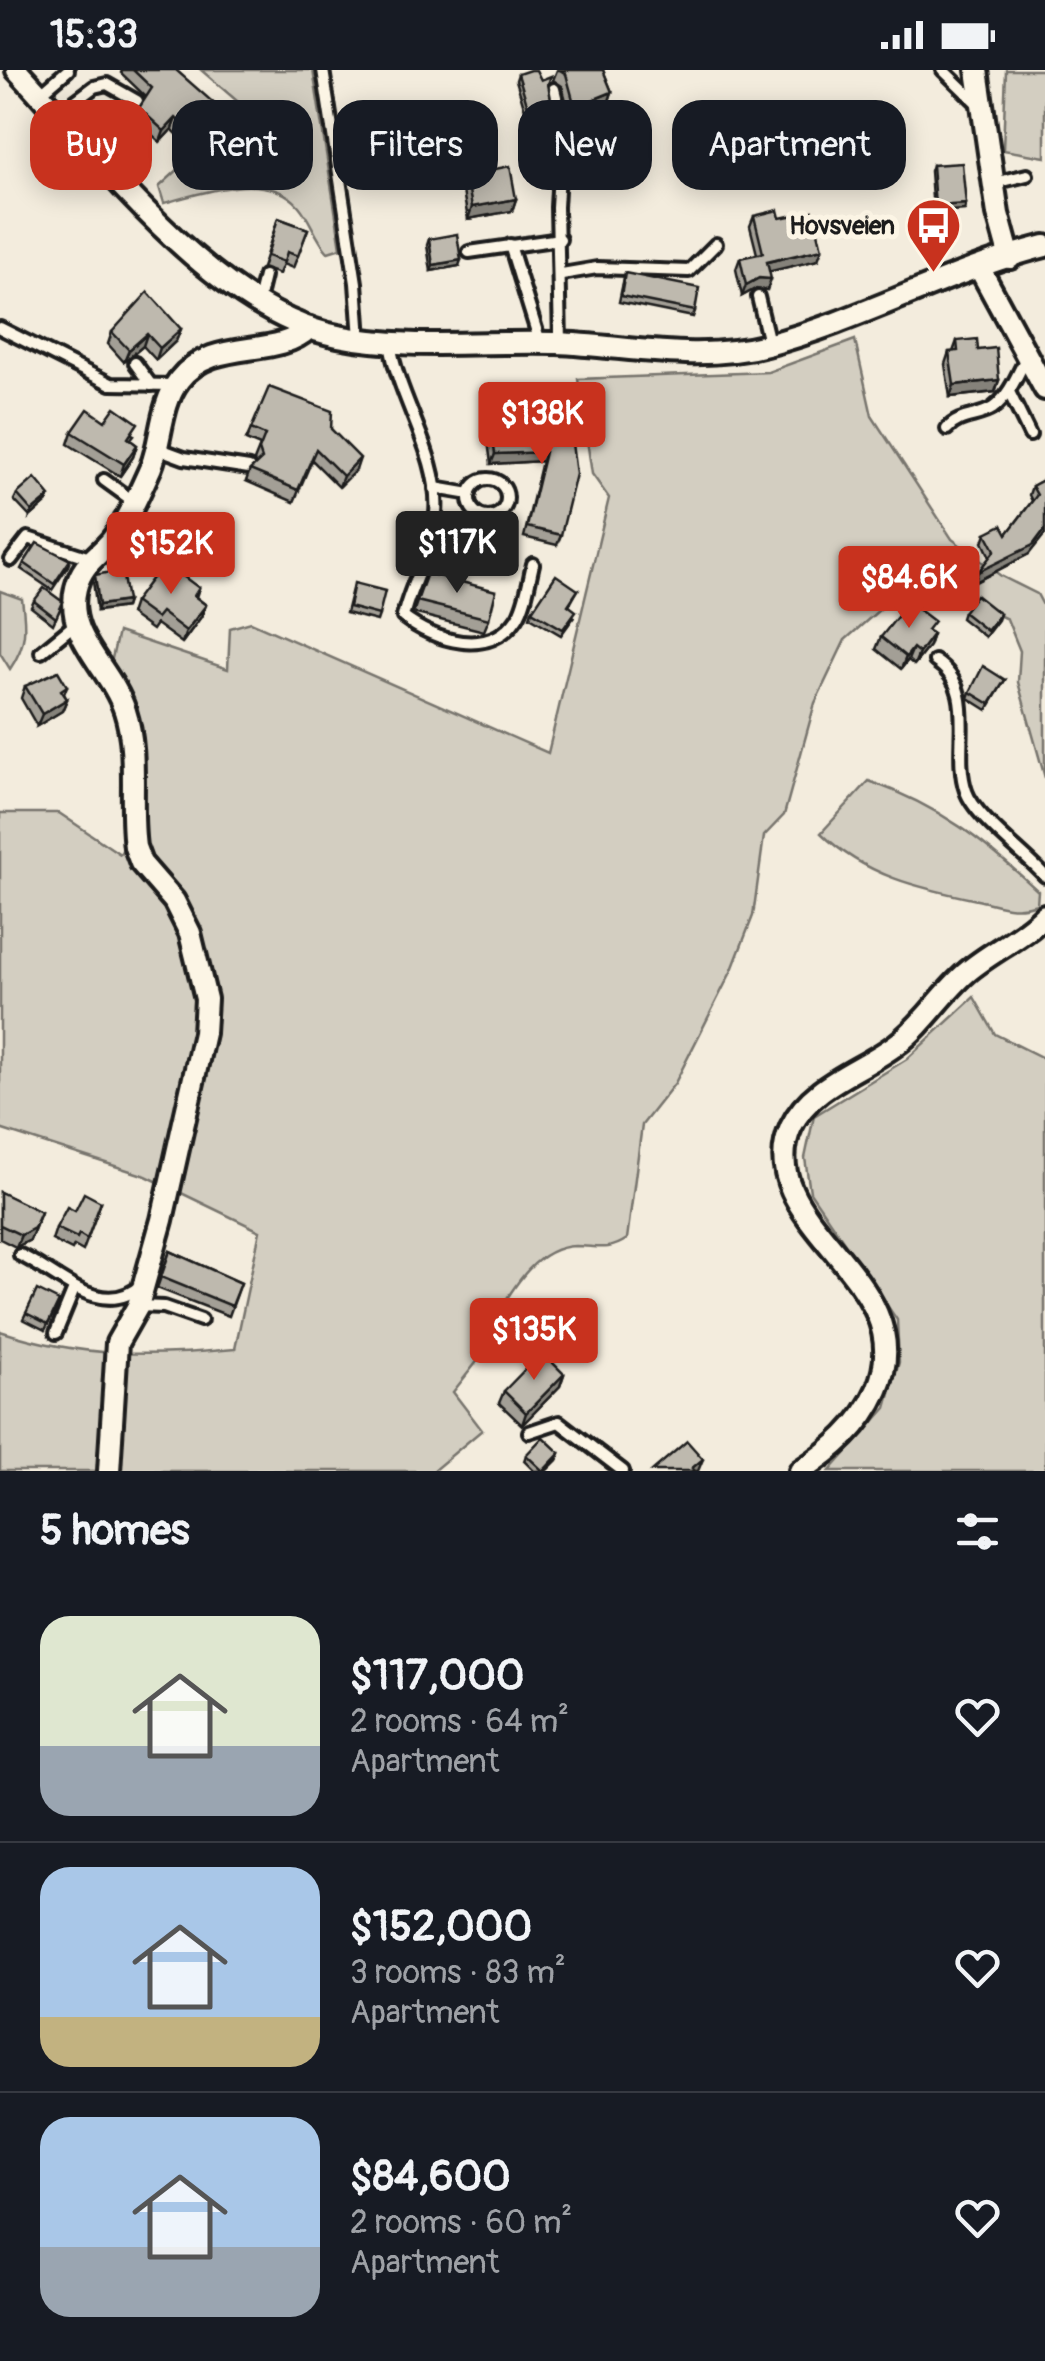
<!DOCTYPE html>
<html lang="en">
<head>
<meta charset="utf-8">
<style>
	:root { --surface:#171b24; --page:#20242c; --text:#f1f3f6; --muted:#9ea1a6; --line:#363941; --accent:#c8321e }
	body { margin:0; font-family:Pangolin,sans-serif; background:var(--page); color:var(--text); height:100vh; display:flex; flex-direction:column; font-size:38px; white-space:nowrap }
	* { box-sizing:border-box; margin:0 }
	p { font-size:32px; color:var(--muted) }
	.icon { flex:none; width:55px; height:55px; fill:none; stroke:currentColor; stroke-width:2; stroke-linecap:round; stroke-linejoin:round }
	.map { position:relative; height:1401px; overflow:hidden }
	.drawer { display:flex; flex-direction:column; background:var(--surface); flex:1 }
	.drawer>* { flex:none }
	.top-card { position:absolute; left:30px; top:30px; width:985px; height:90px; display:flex; gap:20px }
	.price { position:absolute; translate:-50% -85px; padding:0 22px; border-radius:10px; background:var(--accent); color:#fff; font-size:32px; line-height:65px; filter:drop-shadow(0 2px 5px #0008) }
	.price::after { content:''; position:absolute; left:50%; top:60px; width:30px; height:22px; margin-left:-15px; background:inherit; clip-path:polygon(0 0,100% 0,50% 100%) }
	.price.current { background:#222; color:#fff }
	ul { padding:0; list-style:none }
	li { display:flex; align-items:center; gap:30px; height:250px; padding:0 40px }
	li+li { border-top:2px solid var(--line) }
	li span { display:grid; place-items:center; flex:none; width:280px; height:200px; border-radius:30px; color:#555 }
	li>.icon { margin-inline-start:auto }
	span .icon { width:120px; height:120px; fill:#fffc; stroke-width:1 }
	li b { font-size:42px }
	h2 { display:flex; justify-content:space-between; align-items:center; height:120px; padding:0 40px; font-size:42px }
	.pill { padding:0 35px; border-radius:30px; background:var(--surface); box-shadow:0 5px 25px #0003; font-size:35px; line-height:90px }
	.pill.current { background:var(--accent); color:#fff }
	.status { display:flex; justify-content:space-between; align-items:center; height:70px; padding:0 50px; background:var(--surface); direction:ltr }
	.status svg { height:28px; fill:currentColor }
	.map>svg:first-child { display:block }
	.green { fill:#d3cec1; stroke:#78756e; stroke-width:2.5 }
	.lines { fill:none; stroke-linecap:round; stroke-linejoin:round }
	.service-casing { stroke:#1c1c1c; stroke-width:18 }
	.minor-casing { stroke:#1c1c1c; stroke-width:28 }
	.service { stroke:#fcf5e5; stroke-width:10 }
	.minor { stroke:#fcf5e5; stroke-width:20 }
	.wall { fill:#a39f96; stroke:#1c1c1c; stroke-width:2.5 }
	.shaded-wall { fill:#85827a; stroke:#1c1c1c; stroke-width:2.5 }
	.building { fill:#beb9ae; stroke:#1c1c1c; stroke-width:2.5 }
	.labels { text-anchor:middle; stroke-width:10; stroke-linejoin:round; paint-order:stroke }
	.poi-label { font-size:25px; font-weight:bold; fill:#1c1c1c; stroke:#fcf5e5; text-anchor:end }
</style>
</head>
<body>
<div class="status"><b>15:33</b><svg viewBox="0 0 49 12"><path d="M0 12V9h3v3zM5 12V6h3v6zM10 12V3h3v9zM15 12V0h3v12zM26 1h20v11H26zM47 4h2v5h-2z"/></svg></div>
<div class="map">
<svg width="1045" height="1401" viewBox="0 0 1045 1401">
	<rect width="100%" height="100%" fill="#f3ecdd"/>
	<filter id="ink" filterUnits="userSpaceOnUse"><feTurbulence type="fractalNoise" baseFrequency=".01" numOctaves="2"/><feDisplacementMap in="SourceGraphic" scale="20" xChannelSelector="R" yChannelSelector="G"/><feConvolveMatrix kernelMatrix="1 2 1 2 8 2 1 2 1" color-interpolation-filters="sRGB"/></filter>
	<g filter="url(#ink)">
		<g class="green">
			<path d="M 201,0 L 313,0 L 341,178 L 328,182 C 315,168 311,150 299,136 C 268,99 202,123 164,133 L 159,117 L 182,96 L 234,74 L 244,37 Z"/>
			<path d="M 1006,0 L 1045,0 L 1045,87 L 1003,80 Z"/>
			<path d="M 855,270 L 872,346 L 952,469 L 1001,506 L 1037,524 L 1045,539 L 1045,708 L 1018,612 L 1020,581 L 1007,549 L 936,516 L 896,525 L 845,570 L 815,633 L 784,745 L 764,766 L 753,846 L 732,900 L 675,1013 L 642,1055 L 627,1169 C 608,1182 597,1176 575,1176 C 531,1178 509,1226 488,1259 L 498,1265 L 453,1322 L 482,1360 L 433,1401 L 0,1401 L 0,1261 C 83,1288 150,1287 235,1279 L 260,1161 L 146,1106 L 0,1059 L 0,743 L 59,743 L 120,784 L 144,744 L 139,647 L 111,593 L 118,562 L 228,599 L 230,558 L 251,552 L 548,683 L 609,428 L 592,404 L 578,309 L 768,302 Z"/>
			<path d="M 0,521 L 22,529 C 26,558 27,574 10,599 L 0,583 Z"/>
			<path d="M 869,711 C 941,737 983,770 1038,821 L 1037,834 C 1014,842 1000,835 977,830 C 919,818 865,806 821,763 Z"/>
			<path d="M 974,927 L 995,964 L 1045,989 L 1045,1401 L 830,1401 L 886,1338 L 899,1292 L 897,1250 L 810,1122 L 805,1088 L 814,1046 L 907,989 Z"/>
		</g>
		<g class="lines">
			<defs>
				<g id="service">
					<path d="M 323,0 L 356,213 L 360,269"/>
					<path d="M 943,0 L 979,35"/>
					<path d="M 554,19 L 562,51 L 557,137 L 560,272"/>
					<path d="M 40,24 L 68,0"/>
					<path d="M 58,44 L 94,17 L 107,14 L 137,31"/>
					<path d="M 994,113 L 1027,105"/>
					<path d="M 510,175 L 540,272"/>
					<path d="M 469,182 L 560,169"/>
					<path d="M 562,204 L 597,198 L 689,201 L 716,174"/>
					<path d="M 758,227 L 769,273"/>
					<path d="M 257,235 L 264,206"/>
					<path d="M 0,258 L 111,314 L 175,315"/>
					<path d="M 390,273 C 398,329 441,386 436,444 C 433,480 411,511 403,547 C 434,571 490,589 517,548 C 526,534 529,510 533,494"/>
					<path d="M 135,293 L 151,315"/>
					<path d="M 1009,322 L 1030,365"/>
					<path d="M 947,359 C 960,344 978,348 993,338 C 1009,326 1017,306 1026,288"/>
					<path d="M 157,378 L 184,388 L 249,398"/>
					<circle cx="488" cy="428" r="19"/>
					<path d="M 104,410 L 133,431"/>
					<path d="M 435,418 L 470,424"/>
					<path d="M 11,490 L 28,468 L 90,488"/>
					<path d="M 41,582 L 74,555"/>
					<path d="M 935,591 C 980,620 951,678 966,721 C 974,746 1024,783 1045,806"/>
					<path d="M 20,1185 C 57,1202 102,1251 141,1215"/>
					<path d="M 138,1236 L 164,1237 L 201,1250"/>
					<path d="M 56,1263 L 74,1219"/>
					<path d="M 529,1362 L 559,1352 L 623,1401"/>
				</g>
				<g id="minor">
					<path d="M 17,0 C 101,89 214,242 338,266 C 408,280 485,271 557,273 C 628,276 696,293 767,275 C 862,250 950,200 1045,176"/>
					<path d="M 977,0 L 998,144 L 1010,188"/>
					<path d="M 980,199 L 1045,319"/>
					<path d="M 109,1401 L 117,1273 L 138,1236 L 162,1150 L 204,963 L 206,929 L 190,863 L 174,831 L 141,793 L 135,777 C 129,733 139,684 125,641 C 111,597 64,567 76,518 C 82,494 96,488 111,471 C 127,452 141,419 151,397 C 162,370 160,335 179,310 C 213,266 276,290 309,258"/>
					<path d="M 800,1401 C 833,1380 861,1356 877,1320 C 925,1209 748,1153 791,1057 C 811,1014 862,1001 897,974 C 924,954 941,925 966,903 C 990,882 1023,868 1045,845"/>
				</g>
			</defs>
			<use href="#service" class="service-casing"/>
			<use href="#minor" class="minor-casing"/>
			<use href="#service" class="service"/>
			<use href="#minor" class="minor"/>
		</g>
		<g class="wall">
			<path d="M 122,0 L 176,0 L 222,50 L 222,65 L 207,80 L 202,75 L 195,82 L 172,59 L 160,72 L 135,49 L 139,38 L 146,27 L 121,3 Z"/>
			<path d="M 557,0 L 603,0 L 612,22 L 608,34 L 571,49 L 562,16 L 553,10 Z"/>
			<path d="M 518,4 L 541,10 L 548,15 L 553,55 L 532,63 L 516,10 Z"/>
			<path d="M 932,95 L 964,140 L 933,142 L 930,101 Z"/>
			<path d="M 466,105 L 516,129 L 512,141 L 468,149 L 462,116 Z"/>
			<path d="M 754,146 L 780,148 L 818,190 L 769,201 L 767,220 L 755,219 L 742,226 L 736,199 L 740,188 L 757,184 L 750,156 Z"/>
			<path d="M 278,148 L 308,159 L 293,198 L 283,194 L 279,204 L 262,198 Z"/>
			<path d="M 429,169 L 459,196 L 431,201 L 427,175 Z"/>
			<path d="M 625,203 L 695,241 L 693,247 L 619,232 Z"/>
			<path d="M 181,259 L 176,271 L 156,290 L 143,276 L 124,292 L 108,274 L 112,262 Z"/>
			<path d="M 957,271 L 999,310 L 995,322 L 950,327 L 945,294 L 949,282 L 953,282 Z"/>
			<path d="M 501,347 L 539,362 L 561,465 L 557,475 L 524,467 L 542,391 L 491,394 L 488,371 L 492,361 L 498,361 L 497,356 Z"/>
			<path d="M 105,351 L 134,365 L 130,370 L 137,375 L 133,387 L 120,406 L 68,374 L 72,362 Z"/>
			<path d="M 251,359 L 331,359 L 356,400 L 339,417 L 312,390 L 294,432 L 246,411 L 250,400 L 256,395 L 254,391 L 260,376 L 246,370 Z"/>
			<path d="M 1045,409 L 1029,484 L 975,512 L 990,487 L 983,472 L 986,463 L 1007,464 L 1032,431 L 1029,425 L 1032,416 Z"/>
			<path d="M 17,424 L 47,432 L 30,447 L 14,430 Z"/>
			<path d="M 70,490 L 68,496 L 52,520 L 21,499 L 24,493 Z"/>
			<path d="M 427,503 L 489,549 L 484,561 L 413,543 Z"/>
			<path d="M 95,505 L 127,531 L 125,537 L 97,541 L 93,511 Z"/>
			<path d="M 199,518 L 196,527 L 206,535 L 201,547 L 182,573 L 156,554 L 152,560 L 130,544 L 134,532 Z"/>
			<path d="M 352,519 L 379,545 L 377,551 L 346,543 Z"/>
			<path d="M 578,520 L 569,536 L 574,547 L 561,565 L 530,547 L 532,541 Z"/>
			<path d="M 34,531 L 63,532 L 53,554 L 31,537 Z"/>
			<path d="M 963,542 L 1000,544 L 998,550 L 985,567 L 961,548 Z"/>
			<path d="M 930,562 L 933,564 L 929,576 L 914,595 L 908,590 L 901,599 L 876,579 L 881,567 Z"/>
			<path d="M 1005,610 L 987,640 L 968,628 L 970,622 Z"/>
			<path d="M 25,616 L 67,616 L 64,624 L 67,629 L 62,641 L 37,656 L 21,628 Z"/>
			<path d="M 0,1122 L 41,1142 L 30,1170 L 16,1177 L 0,1169 Z"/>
			<path d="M 101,1132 L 83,1181 L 74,1176 L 72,1180 L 52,1170 L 56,1158 L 75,1141 Z"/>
			<path d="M 170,1181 L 241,1213 L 229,1246 L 157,1218 Z"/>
			<path d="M 57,1237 L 45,1260 L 23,1249 L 26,1243 Z"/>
			<path d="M 564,1304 L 560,1316 L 522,1355 L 499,1333 L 504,1321 Z"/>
			<path d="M 560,1383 L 557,1390 L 546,1401 L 534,1401 L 524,1391 L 526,1385 Z"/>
		</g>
		<g class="shaded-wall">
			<path d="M 612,22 L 608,34 L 571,49 L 575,37 Z"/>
			<path d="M 176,48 L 172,59 L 160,72 L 164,61 Z"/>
			<path d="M 555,49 L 553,55 L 532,63 L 534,56 Z"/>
			<path d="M 226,54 L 222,65 L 207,80 L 211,69 Z"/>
			<path d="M 206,64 L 202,75 L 195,82 L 199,71 Z"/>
			<path d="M 516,129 L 512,141 L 468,149 L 472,137 Z"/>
			<path d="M 966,134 L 964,140 L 933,142 L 935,136 Z"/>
			<path d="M 822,179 L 818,190 L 763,203 L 767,192 Z"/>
			<path d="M 461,190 L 459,196 L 431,201 L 433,195 Z"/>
			<path d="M 759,208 L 771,209 L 767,220 L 755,219 L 742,226 L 746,215 Z"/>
			<path d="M 181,259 L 176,271 L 156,290 L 160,278 Z"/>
			<path d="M 147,264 L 143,276 L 124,292 L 129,280 Z"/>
			<path d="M 999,310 L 995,322 L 950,327 L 954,315 Z"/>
			<path d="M 137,375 L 133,387 L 120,406 L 124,394 Z"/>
			<path d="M 545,382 L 542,391 L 491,394 L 495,384 Z"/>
			<path d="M 360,388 L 356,400 L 339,417 L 343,406 Z"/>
			<path d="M 50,426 L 47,432 L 30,447 L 32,441 Z"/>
			<path d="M 1045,459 L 1045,464 L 1029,484 L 975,512 L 978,502 Z"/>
			<path d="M 127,531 L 125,537 L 97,541 L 99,535 Z"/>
			<path d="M 206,535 L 201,547 L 182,573 L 186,561 Z"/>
			<path d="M 933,564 L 929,576 L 914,595 L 919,583 Z"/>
			<path d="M 913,578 L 908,590 L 901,599 L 906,587 Z"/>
			<path d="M 67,629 L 62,641 L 37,656 L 42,644 Z"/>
			<path d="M 41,1142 L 30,1170 L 16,1177 L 21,1165 Z"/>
			<path d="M 564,1304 L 560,1316 L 522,1355 L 526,1343 Z"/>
			<path d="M 560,1383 L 557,1390 L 546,1401 L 543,1401 Z"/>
			<path d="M 703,1389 L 698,1401 L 691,1401 L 692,1398 Z"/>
		</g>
		<g class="building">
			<path d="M 133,0 L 176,0 L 225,43 L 220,48 L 226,54 L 211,69 L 206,64 L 199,71 L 176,48 L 164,61 L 139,38 L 152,18 Z"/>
			<path d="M 530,0 L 536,0 L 541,10 L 551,6 L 548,14 L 555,49 L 534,56 L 518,4 Z"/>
			<path d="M 560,0 L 603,0 L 612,22 L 575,37 L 566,4 Z"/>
			<path d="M 962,93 L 966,134 L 935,136 L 932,95 Z"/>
			<path d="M 510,96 L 516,129 L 472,137 L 466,105 Z"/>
			<path d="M 778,140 L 780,148 L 813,141 L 822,179 L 767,192 L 771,209 L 759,208 L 746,215 L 740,188 L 763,183 L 754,146 Z"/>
			<path d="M 278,148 L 308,159 L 298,186 L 287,182 L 284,192 L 267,186 Z"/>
			<path d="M 457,164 L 461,190 L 433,195 L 429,169 Z"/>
			<path d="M 625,203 L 699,218 L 695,241 L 621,226 Z"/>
			<path d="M 148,222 L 181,259 L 160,278 L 147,264 L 129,280 L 112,262 Z"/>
			<path d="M 977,269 L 978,280 L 996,278 L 999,310 L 954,315 L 949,282 L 958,281 L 957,271 Z"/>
			<path d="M 269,317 L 332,341 L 331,359 L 360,388 L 343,406 L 316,379 L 298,420 L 250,400 L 262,389 L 259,380 L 265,365 L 251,359 Z"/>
			<path d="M 115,337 L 138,353 L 128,368 L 137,375 L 124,394 L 72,362 L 88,339 L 105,351 Z"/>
			<path d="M 537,342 L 539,362 L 570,358 L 576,404 L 561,465 L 527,457 L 545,382 L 495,384 L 492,361 L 502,360 L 501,347 Z"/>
			<path d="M 35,408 L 50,426 L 32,441 L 17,424 Z"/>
			<path d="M 1045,409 L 1045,459 L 1033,475 L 978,502 L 995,480 L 986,463 L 1002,455 L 1007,464 L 1037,425 L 1032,416 Z"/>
			<path d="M 37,473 L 70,490 L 54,514 L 24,493 Z"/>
			<path d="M 164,492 L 199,518 L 194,526 L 206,535 L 186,561 L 161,542 L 156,548 L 134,532 Z"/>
			<path d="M 122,500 L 127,531 L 99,535 L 95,505 Z"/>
			<path d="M 427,503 L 496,521 L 489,549 L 417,531 Z"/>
			<path d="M 556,505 L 578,520 L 568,535 L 576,541 L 563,559 L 532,541 Z"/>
			<path d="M 354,513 L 385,521 L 379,545 L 349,537 Z"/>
			<path d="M 44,518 L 63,532 L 56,548 L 34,531 Z"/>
			<path d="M 976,525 L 1000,544 L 987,561 L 963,542 Z"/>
			<path d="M 909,532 L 934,551 L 927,560 L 933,564 L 919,583 L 913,578 L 906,587 L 881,567 Z"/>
			<path d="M 983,596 L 1005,610 L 990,634 L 970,622 Z"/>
			<path d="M 58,601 L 67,616 L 61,620 L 67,629 L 42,644 L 25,616 Z"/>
			<path d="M 0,1122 L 41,1142 L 34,1158 L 21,1165 L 0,1155 Z"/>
			<path d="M 84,1123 L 101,1132 L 87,1169 L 79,1164 L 77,1168 L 56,1158 L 67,1137 L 75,1141 Z"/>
			<path d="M 170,1181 L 241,1213 L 232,1236 L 161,1207 Z"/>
			<path d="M 37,1220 L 59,1231 L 48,1254 L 26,1243 Z"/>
			<path d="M 542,1282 L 564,1304 L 526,1343 L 504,1321 Z"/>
			<path d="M 543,1367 L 560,1383 L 543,1401 L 526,1385 Z"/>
			<path d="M 687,1371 L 703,1389 L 692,1398 L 695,1401 L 652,1401 Z"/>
		</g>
	</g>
	<defs>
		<symbol id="bus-pin" viewBox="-11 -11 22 30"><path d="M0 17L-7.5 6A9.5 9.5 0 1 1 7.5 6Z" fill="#c8321e" stroke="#fcf5e5"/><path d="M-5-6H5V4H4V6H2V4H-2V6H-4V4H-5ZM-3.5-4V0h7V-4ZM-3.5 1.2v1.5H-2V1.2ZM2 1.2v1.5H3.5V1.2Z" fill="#fff"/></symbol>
	</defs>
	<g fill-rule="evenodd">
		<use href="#bus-pin" x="902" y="124" width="63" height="86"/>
	</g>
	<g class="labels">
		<g class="poi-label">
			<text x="895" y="164">Hovsveien</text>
		</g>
	</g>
</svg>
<b class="price" style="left:542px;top:397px">$138K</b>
<b class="price current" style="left:457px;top:526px">$117K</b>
<b class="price" style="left:171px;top:527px">$152K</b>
<b class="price" style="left:909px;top:561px">$84.6K</b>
<b class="price" style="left:534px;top:1313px">$135K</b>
<div class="top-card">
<a class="pill current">Buy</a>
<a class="pill">Rent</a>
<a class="pill">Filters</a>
<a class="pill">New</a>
<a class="pill">Apartment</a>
</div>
</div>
<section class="drawer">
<h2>5 homes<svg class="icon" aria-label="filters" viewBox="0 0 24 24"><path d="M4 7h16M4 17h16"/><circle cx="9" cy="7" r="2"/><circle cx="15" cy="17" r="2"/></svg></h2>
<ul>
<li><span style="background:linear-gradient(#dfe7d0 65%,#9aa5b1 0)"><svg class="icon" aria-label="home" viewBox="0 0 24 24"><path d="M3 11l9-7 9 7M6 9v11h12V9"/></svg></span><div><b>$117,000</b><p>2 rooms · 64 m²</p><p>Apartment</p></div><svg class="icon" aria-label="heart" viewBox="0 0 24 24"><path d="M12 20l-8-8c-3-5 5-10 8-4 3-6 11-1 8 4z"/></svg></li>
<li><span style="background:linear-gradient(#a9c7e8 75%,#c2b280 0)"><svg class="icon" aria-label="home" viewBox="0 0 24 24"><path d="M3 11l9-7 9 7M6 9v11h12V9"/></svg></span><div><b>$152,000</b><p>3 rooms · 83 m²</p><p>Apartment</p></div><svg class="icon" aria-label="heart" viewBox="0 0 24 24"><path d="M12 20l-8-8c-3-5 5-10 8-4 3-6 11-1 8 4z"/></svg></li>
<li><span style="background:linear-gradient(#a9c7e8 65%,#9aa5b1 0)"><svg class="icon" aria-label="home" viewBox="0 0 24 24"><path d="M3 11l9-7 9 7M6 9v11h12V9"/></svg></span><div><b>$84,600</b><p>2 rooms · 60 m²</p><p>Apartment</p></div><svg class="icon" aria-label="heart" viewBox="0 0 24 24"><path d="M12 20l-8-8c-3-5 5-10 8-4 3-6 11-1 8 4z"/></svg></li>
</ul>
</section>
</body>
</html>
